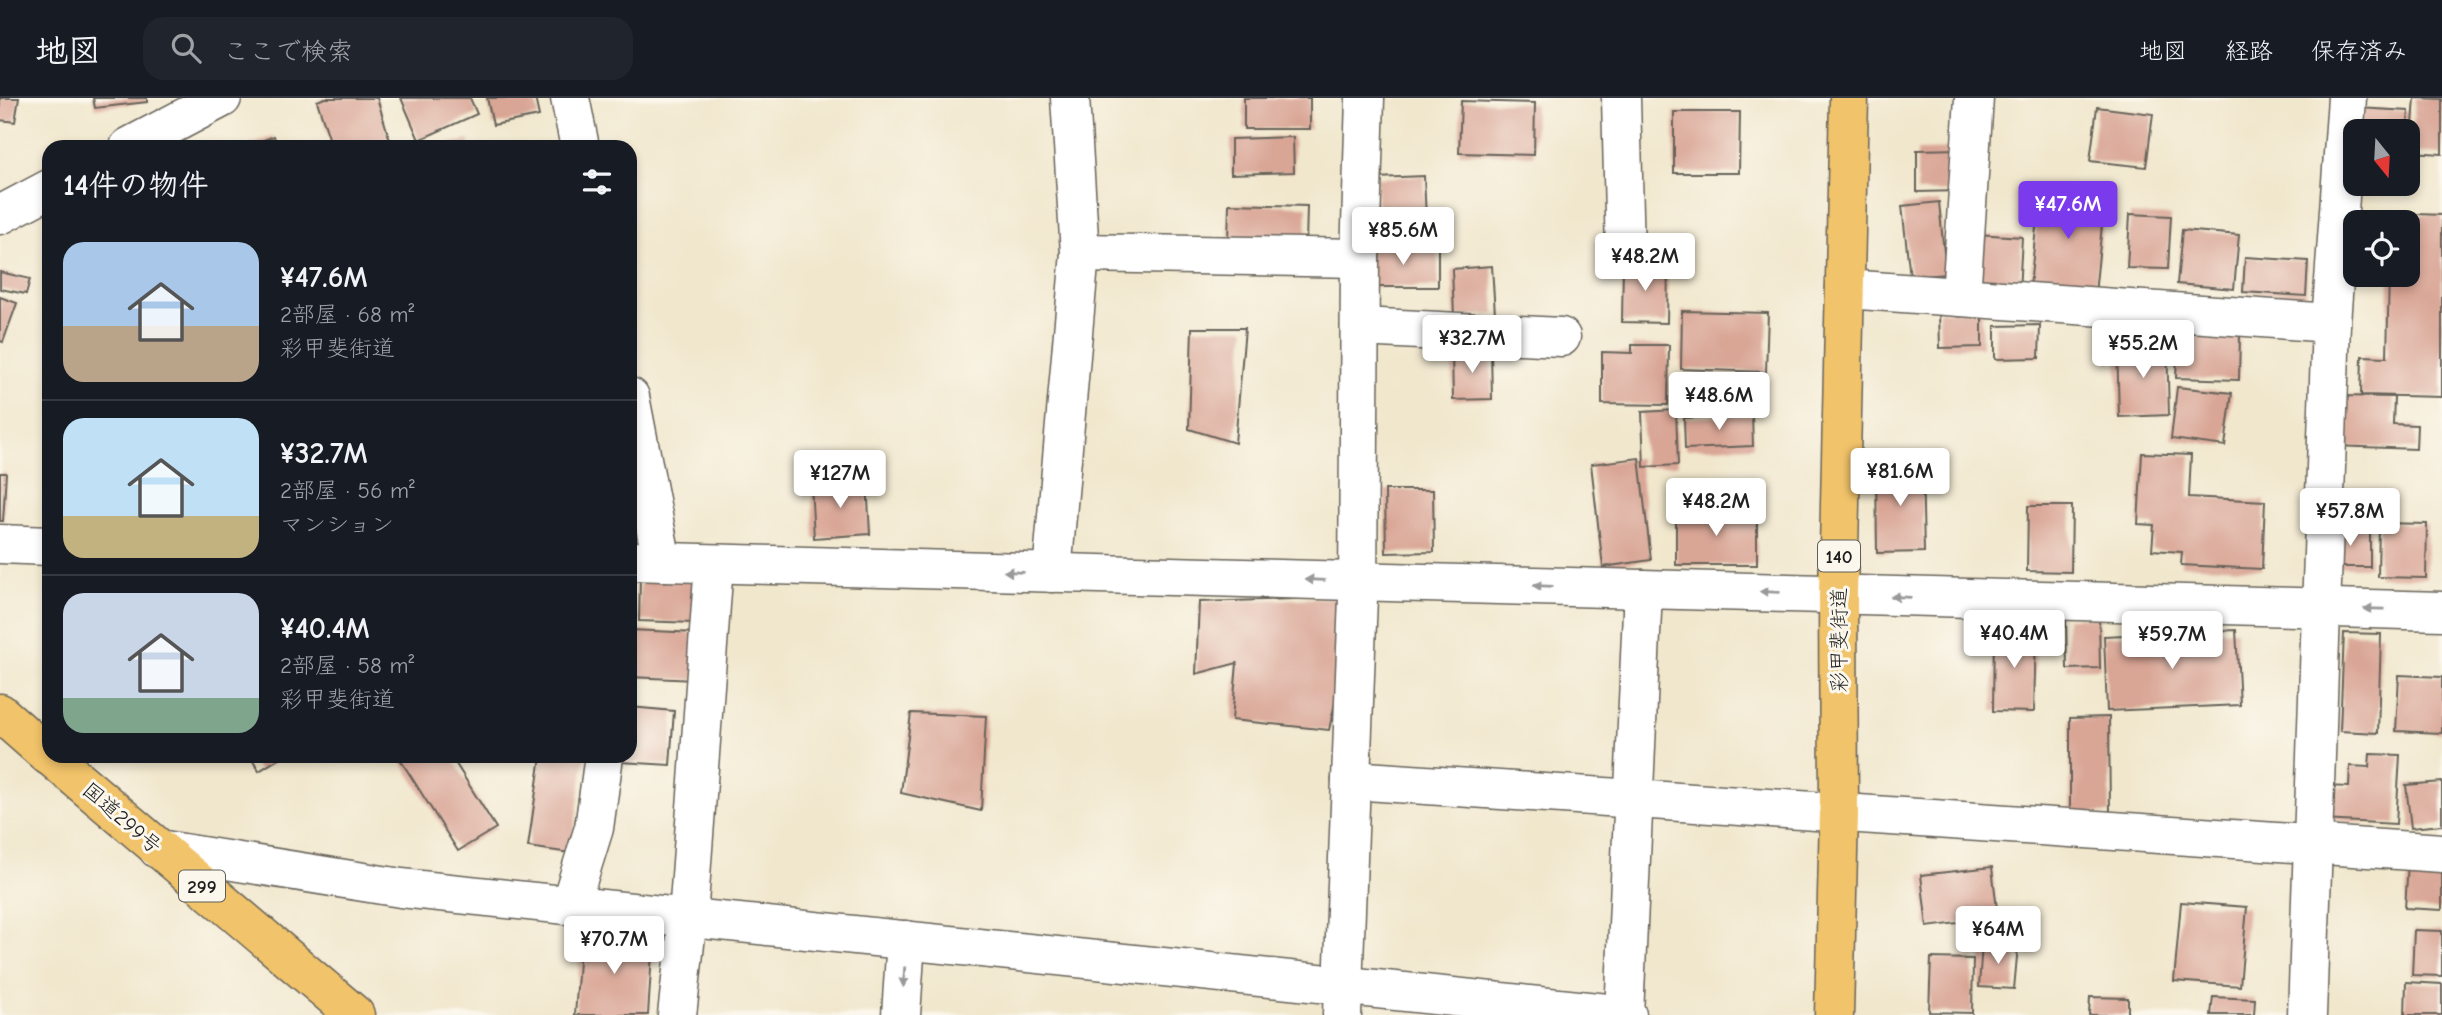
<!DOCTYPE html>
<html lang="ja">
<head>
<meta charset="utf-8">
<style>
	:root { --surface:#171b24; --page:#20242c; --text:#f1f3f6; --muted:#9ea1a6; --line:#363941; --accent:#7c3aed }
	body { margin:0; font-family:"Comic Neue","Klee One",sans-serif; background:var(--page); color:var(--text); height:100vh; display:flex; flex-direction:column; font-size:26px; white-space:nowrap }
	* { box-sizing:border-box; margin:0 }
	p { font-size:23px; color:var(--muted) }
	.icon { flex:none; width:38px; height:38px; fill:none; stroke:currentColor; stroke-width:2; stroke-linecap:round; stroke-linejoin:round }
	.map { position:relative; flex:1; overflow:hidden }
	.sheet { position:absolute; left:42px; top:42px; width:595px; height:623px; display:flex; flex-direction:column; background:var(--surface); border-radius:21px; box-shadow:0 4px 10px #0003 }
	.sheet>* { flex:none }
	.needle { width:46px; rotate:162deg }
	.buttons { position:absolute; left:2343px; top:21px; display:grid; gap:14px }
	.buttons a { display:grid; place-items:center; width:77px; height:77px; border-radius:14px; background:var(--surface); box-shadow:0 4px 10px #0003; font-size:35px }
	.price { position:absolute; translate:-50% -60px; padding:0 16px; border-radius:7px; background:#fff; color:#222; font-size:23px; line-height:46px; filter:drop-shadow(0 2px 4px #0008) }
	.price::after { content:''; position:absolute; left:50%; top:42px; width:21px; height:16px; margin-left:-10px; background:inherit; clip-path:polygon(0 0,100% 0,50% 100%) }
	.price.active { background:var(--accent); color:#fff }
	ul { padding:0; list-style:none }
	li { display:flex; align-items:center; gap:21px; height:175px; padding:0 21px }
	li+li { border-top:2px solid var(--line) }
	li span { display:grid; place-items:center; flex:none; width:196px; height:140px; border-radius:21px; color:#555 }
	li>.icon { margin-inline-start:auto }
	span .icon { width:84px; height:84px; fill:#fffc; stroke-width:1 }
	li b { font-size:30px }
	h2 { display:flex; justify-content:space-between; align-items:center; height:84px; padding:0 21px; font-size:30px }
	header { display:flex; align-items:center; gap:42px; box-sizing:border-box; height:98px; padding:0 35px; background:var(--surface); border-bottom:2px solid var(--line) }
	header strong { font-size:33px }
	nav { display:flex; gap:38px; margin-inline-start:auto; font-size:24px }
	.search { width:490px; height:63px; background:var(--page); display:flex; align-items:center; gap:18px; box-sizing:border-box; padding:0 24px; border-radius:21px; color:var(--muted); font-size:26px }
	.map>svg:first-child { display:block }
	.building { fill:#d9a595 }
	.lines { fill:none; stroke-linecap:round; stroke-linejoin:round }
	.minor-casing { stroke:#67635a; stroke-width:41 }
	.highway-casing { stroke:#67635a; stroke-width:41 }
	.minor { stroke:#fff; stroke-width:38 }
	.highway { stroke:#f1c36a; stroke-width:38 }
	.oneway { fill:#999 }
	.labels { text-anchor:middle; stroke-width:6; stroke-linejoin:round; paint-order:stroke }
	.shield { fill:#fbf7ec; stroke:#5f5e5a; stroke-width:2 }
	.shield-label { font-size:19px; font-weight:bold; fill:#1c1c1c }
	.street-label { font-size:21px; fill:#1c1c1c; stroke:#fbf7ec }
</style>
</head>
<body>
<header>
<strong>地図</strong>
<div class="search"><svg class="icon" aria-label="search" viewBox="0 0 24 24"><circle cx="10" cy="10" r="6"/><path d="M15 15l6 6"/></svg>ここで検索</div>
<nav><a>地図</a><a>経路</a><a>保存済み</a></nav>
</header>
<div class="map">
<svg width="2442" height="917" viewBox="0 0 2442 917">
	<rect width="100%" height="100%" fill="#fbf7ec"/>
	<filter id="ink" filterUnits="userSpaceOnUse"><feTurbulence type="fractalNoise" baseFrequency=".0143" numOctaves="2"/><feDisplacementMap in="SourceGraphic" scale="14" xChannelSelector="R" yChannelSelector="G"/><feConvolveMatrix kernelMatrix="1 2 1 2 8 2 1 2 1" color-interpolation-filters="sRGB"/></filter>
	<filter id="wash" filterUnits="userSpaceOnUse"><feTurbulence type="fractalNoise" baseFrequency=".00686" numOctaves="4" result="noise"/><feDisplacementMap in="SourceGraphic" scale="28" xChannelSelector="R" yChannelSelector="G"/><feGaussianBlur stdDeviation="1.57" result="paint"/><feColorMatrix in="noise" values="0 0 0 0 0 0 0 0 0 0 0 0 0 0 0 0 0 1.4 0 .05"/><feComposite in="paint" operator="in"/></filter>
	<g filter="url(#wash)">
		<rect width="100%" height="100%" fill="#f1e7cd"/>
		<g id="blocks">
			<g class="building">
				<path d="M 0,0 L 19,0 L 15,24 L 0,22 Z"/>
				<path d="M 93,0 L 147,0 L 147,4 L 95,10 Z"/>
				<path d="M 325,0 L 377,0 L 392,49 L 332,49 L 317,3 Z"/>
				<path d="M 401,0 L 470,0 L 477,16 L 419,42 Z"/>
				<path d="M 487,0 L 535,0 L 539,18 L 493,27 Z"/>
				<rect x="1244" y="0" width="66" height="31"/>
				<path d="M 2415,0 L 2442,1 L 2442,56 L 2411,54 Z"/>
				<path d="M 1461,3 L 1535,5 L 1534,57 L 1459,55 Z"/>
				<path d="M 2097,9 L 2153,16 L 2146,69 L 2090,63 Z"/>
				<path d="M 2358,10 L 2409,13 L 2407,33 L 2356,33 Z"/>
				<path d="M 1674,14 L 1740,14 L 1739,75 L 1674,75 Z"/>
				<path d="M 274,38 L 278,49 L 245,49 Z"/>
				<path d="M 1293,39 L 1294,74 L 1231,76 L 1231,41 Z"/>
				<path d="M 469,42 L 470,49 L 438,49 L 437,48 Z"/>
				<path d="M 1960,51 L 1961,93 L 1917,94 L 1917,52 Z"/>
				<path d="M 1424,78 L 1426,121 L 1378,124 L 1376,80 Z"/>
				<path d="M 2040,90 L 2105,97 L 2095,196 L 2030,189 Z"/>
				<path d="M 1939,104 L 1946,176 L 1910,179 L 1902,108 Z"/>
				<path d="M 1229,106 L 1307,108 L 1306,146 L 1228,144 Z"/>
				<path d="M 2391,115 L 2442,117 L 2442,299 L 2361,297 L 2362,258 L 2387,259 L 2389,177 L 2408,177 L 2408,124 L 2391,124 Z"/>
				<path d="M 2130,116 L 2171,118 L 2168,171 L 2127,170 Z"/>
				<path d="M 2182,132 L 2239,137 L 2234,191 L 2177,186 Z"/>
				<path d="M 1976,136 L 2022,139 L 2019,195 L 1973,192 Z"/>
				<rect x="1369" y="149" width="69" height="40"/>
				<path d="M 2245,159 L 2308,163 L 2306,198 L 2243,194 Z"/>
				<path d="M 1623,166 L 1668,166 L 1667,225 L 1622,224 Z"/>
				<path d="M 1492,168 L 1495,216 L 1454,218 L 1452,171 Z"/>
				<path d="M 0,174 L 30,181 L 26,196 L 0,191 Z"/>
				<path d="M 0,199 L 17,205 L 3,244 L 0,243 Z"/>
				<path d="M 1682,213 L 1768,215 L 1766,274 L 1681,271 Z"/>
				<path d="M 1939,213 L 1982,213 L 1982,249 L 1940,250 Z"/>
				<path d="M 2040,227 L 2039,260 L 1995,261 L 1995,228 Z"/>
				<path d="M 1192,230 L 1245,230 L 1235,345 L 1189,331 Z"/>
				<path d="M 2178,234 L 2240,236 L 2239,282 L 2176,280 Z"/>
				<path d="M 2167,244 L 2169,317 L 2119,319 L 2117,246 Z"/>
				<path d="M 1632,247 L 1669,247 L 1668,307 L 1602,306 L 1602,254 L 1632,255 Z"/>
				<path d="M 1452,252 L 1491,252 L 1492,301 L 1453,302 Z"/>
				<path d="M 2177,289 L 2232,295 L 2225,348 L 2171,341 Z"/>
				<path d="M 2336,298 L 2394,299 L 2393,326 L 2417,327 L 2416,351 L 2334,348 Z"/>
				<path d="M 1676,312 L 1678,367 L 1644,369 L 1642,314 Z"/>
				<path d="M 1752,317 L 1753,348 L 1685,351 L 1684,320 Z"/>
				<path d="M 2142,355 L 2191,357 L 2189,399 L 2265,403 L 2262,471 L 2181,467 L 2182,454 L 2152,452 L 2154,427 L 2138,426 Z"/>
				<path d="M 1639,360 L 1651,462 L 1603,469 L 1591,366 Z"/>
				<path d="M 1922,365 L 1924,454 L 1877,455 L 1876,366 Z"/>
				<path d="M 0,375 L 6,375 L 3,423 L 0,423 Z"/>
				<path d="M 867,384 L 870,436 L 814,440 L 811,387 Z"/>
				<path d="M 1385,392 L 1433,392 L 1434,454 L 1386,455 Z"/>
				<path d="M 2028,408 L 2072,408 L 2071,474 L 2027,473 Z"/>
				<rect x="1676" y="413" width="81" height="54"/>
				<path d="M 2379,425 L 2427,426 L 2426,480 L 2378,479 Z"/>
				<rect x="2329" y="430" width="41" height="39"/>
				<path d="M 640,478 L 697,481 L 695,525 L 639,523 Z"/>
				<path d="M 1358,499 L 1329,632 L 1232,622 L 1237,565 L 1196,576 L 1199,504 Z"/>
				<path d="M 2099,519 L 2100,570 L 2067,571 L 2066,520 Z"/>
				<path d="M 1994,530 L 2036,531 L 2034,614 L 1993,613 Z"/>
				<path d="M 630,532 L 697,535 L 695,582 L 630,579 Z"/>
				<path d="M 2236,532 L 2240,607 L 2107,613 L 2104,538 Z"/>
				<path d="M 2344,535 L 2381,536 L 2378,635 L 2340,633 Z"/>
				<path d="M 2399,577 L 2442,579 L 2442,635 L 2396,633 Z"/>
				<path d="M 630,609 L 674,613 L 670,667 L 621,664 L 622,658 L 630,658 Z"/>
				<path d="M 911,615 L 986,618 L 981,713 L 901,695 Z"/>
				<path d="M 2109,619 L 2110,715 L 2070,715 L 2070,620 Z"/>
				<path d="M 2370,656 L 2400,657 L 2396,726 L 2323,722 L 2326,688 L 2349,689 L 2350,668 L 2369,669 Z"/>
				<path d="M 250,658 L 283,658 L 259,673 Z"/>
				<path d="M 398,658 L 451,658 L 496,730 L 458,753 Z"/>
				<path d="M 541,658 L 585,658 L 571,755 L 528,749 Z"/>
				<path d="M 2442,684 L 2442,727 L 2411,730 L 2406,687 Z"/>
				<path d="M 2408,765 L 2442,767 L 2442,812 L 2405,810 Z"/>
				<path d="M 1992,769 L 1998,820 L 1927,829 L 1921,777 Z"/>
				<path d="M 2181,804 L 2247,809 L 2240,888 L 2174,883 Z"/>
				<path d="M 2414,832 L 2442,833 L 2442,878 L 2412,877 Z"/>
				<path d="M 581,836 L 653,840 L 648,917 L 575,917 Z"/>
				<path d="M 1982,845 L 2018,848 L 2014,891 L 1979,889 Z"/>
				<path d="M 1931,860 L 1973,861 L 1972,915 L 1929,914 Z"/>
				<path d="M 2406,884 L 2442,886 L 2442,917 L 2405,917 Z"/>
				<path d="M 2090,899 L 2128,900 L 2128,917 L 2089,917 Z"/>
				<path d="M 2213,899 L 2255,901 L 2254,917 L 2211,917 Z"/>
			</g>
		</g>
	</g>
	<g filter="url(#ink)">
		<use href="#blocks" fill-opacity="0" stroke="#67635a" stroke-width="2"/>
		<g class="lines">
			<defs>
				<g id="minor">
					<path d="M 570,0 L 580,49"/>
					<path d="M 1621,0 L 1625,155"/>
					<path d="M 129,49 L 222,0"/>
					<path d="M 0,117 L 49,91"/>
					<path d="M 1080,155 L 1360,160"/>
					<path d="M 1845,191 L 2331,225"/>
					<path d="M 1961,199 L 1974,0"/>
					<path d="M 1360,229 L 1561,239"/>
					<path d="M 630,299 L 662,464"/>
					<path d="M 0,446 L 49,448"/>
					<path d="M 630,463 L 2442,513"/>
					<path d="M 1052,475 L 1080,155 L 1070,0"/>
					<path d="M 1351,682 L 2442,755"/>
					<path d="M 158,751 L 401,790 L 1627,917"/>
					<path d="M 570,807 L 594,730 L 604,658"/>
					<path d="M 677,917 L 688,819 L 714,466"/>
					<path d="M 901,917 L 906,842"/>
					<path d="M 1342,917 L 1358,499 L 1360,160 L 1365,0"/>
					<path d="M 1624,917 L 1643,491"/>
					<path d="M 2307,917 L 2331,225 L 2347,0"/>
				</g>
				<g id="highway">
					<path d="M 0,615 L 49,658"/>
					<path d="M 50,658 L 355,917"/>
					<path d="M 1834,917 L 1839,715 L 1838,496 L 1849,0"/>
				</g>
			</defs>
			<use href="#minor" class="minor-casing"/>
			<use href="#highway" class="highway-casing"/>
			<use href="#minor" class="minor"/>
			<use href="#highway" class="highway"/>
		</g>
		<defs><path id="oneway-solid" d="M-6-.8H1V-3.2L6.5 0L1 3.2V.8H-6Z" transform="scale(1.75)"/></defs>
		<g class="oneway">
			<use href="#oneway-solid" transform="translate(1014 474) rotate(-178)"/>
			<use href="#oneway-solid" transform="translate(1315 482) rotate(-178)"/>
			<use href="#oneway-solid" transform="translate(1543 488) rotate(-178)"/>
			<use href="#oneway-solid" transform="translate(1770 494) rotate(-178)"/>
			<use href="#oneway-solid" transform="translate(1901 499) rotate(-178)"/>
			<use href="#oneway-solid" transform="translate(2374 511) rotate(-179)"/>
			<use href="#oneway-solid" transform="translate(904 879) rotate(94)"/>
		</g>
	</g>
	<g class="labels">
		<g class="shield">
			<rect x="1818" y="442.5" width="42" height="31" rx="5"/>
			<rect x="179" y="772.5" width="46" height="31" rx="5"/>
		</g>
		<g class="shield-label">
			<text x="1839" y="465">140</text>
			<text x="202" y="795">299</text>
		</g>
		<g class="street-label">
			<text transform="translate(1839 542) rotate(-90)" y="7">彩甲斐街道</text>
			<text transform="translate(122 720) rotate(41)" y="7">国道299号</text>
		</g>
	</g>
</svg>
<div class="buttons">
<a><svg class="needle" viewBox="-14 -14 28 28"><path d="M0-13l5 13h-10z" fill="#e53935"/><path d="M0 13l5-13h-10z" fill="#9ea1a6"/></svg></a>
<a><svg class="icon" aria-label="locate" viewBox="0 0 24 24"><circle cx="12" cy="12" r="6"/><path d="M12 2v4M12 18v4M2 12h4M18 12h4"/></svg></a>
</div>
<b class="price active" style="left:2068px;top:143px">¥47.6M</b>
<b class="price" style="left:1403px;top:169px">¥85.6M</b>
<b class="price" style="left:1645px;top:195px">¥48.2M</b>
<b class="price" style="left:1472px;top:277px">¥32.7M</b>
<b class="price" style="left:2143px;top:282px">¥55.2M</b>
<b class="price" style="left:1719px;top:334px">¥48.6M</b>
<b class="price" style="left:1900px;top:410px">¥81.6M</b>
<b class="price" style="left:840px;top:412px">¥127M</b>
<b class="price" style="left:1716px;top:440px">¥48.2M</b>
<b class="price" style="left:2350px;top:450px">¥57.8M</b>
<b class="price" style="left:2014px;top:572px">¥40.4M</b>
<b class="price" style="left:2172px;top:573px">¥59.7M</b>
<b class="price" style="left:1998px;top:868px">¥64M</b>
<b class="price" style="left:614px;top:878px">¥70.7M</b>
<section class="sheet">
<h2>14件の物件<svg class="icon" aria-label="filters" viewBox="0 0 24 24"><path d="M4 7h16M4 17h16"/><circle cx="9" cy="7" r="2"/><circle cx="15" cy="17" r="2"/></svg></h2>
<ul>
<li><span style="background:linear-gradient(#a9c7e8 60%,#b9a48a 0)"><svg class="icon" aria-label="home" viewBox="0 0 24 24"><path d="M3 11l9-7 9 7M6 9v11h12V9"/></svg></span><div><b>¥47.6M</b><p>2部屋 · 68 m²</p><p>彩甲斐街道</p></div></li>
<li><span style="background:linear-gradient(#bfe0f5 70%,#c2b280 0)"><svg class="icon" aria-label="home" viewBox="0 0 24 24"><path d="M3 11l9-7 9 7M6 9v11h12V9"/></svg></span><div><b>¥32.7M</b><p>2部屋 · 56 m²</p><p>マンション</p></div></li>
<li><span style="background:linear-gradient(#c9d6e8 75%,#7fa58c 0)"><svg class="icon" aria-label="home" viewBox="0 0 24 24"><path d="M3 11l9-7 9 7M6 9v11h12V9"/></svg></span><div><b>¥40.4M</b><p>2部屋 · 58 m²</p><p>彩甲斐街道</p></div></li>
</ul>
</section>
</div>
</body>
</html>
